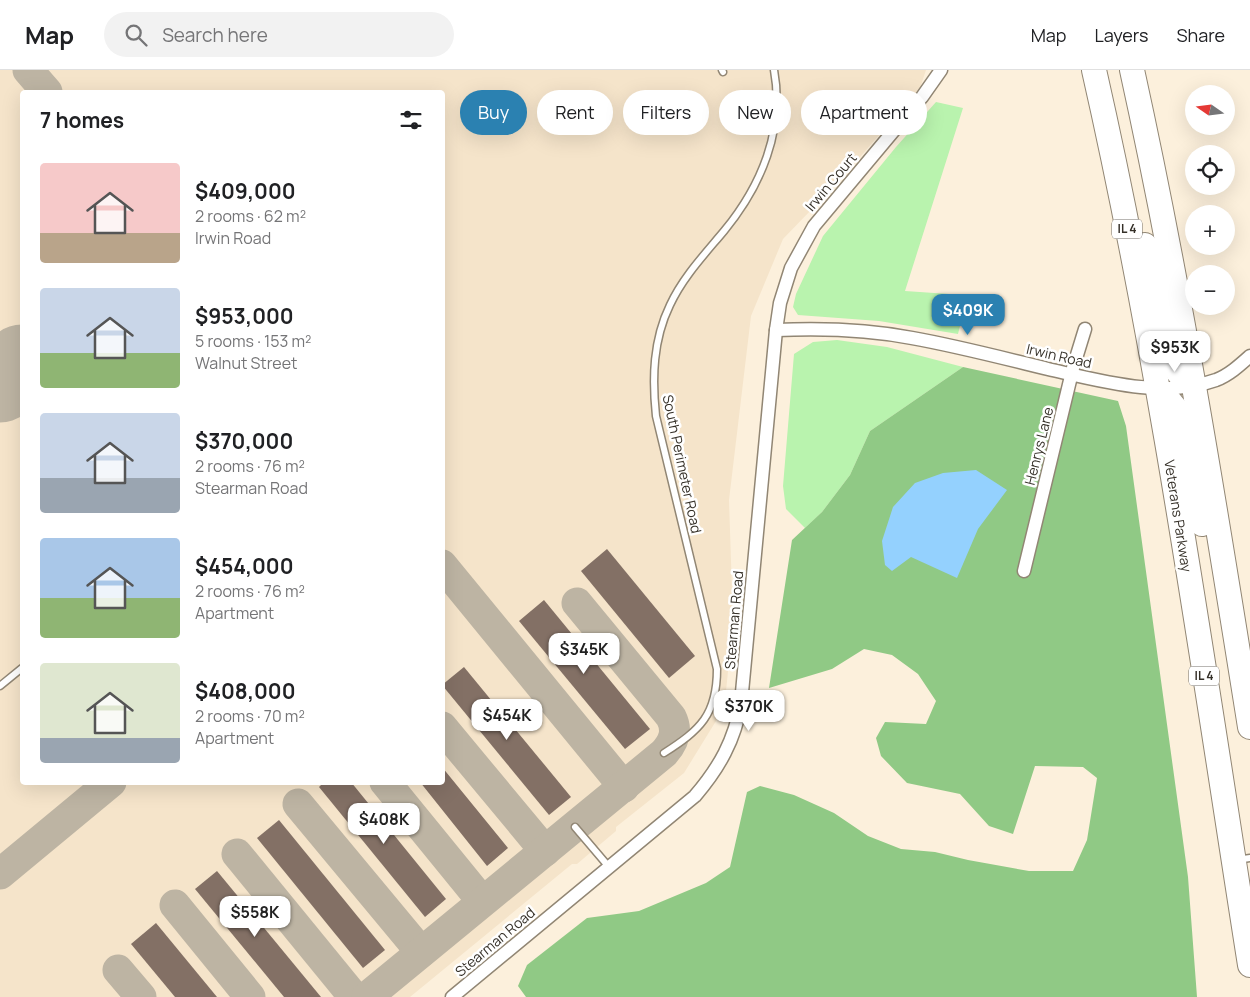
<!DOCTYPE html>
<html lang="en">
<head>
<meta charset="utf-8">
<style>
	:root { --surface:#fff; --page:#f2f2f2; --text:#202124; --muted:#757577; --line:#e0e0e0; --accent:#2b81b1 }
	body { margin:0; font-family:Manrope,sans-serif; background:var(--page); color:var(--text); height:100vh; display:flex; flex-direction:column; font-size:19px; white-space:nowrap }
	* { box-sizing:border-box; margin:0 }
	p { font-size:16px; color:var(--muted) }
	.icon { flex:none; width:28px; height:28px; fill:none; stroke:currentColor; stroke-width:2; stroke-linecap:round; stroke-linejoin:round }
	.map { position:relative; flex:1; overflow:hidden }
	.panel { position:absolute; left:20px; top:20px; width:425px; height:695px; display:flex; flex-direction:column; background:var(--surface); border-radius:5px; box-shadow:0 5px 20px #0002 }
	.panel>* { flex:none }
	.banner { position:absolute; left:460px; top:20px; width:475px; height:45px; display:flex; gap:10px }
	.needle { width:32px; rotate:284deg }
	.tools { position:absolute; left:1185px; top:15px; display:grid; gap:10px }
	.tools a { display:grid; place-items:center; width:50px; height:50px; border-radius:50%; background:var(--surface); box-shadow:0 5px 20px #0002; font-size:25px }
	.price { position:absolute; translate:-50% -42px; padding:0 11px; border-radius:10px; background:#fff; color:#222; font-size:16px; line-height:32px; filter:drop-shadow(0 1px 2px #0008) }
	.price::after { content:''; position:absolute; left:50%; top:30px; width:15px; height:11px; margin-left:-8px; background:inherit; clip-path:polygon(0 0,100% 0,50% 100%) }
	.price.current { background:var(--accent); color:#fff }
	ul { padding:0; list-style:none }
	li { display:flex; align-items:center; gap:15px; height:125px; padding:0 20px }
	li span { display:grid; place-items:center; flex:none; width:140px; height:100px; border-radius:5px; color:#555 }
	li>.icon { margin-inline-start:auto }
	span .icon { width:60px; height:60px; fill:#fffc; stroke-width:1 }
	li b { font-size:21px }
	h2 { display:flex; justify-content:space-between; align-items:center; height:60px; padding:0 20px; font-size:21px }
	.pill { padding:0 18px; border-radius:22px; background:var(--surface); box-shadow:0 5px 20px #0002; font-size:18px; line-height:45px }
	.pill.current { background:var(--accent); color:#fff }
	header { display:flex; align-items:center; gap:30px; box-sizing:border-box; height:70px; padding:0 25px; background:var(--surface); border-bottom:1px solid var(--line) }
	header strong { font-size:24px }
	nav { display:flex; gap:28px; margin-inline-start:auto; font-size:18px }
	.search { width:350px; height:45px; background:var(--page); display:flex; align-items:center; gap:12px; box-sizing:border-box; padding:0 18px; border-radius:28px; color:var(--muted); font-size:19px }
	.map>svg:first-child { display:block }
	.built { fill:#f5e4ca; fill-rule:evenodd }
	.green { fill:#b9f3ae }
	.forest { fill:#90c985 }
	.water { fill:#94d1fe }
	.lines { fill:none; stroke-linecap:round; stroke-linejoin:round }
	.taxiway { stroke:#bdb4a3; stroke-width:31 }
	.runway { stroke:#bdb4a3; stroke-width:79 }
	.building { fill:#837065 }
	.lane-casing { stroke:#918674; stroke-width:9 }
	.street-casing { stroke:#918674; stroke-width:15 }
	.highway-casing { stroke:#918674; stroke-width:26 }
	.lane { stroke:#fff; stroke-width:6 }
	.street { stroke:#fff; stroke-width:12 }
	.highway { stroke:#fff; stroke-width:24 }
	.labels { text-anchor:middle; stroke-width:5; stroke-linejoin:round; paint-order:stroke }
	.shield { fill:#fff; stroke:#726e68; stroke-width:1 }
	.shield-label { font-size:12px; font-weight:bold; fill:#353028 }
	.street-label { font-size:14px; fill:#353028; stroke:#fff }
</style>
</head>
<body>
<header>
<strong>Map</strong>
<div class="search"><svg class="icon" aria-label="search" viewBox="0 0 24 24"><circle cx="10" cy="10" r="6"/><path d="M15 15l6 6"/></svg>Search here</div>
<nav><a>Map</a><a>Layers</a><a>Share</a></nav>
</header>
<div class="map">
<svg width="1250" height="927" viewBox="0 0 1250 927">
	<rect width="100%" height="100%" fill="#fcf0dc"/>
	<path class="built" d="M 0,0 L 926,0 L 920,18 L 841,109 L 783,169 L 751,246 L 729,430 L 733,552 L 726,621 L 716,651 L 684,703 L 616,757 L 616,761 L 577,794 L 572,794 L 410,927 L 0,927 ZM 22,22 L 442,22 L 442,712 L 22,712 Z"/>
	<g class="green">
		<path d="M 936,32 L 963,38 L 905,221 L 949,224 L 965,235 L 958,264 L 879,251 L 798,245 L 793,237 L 796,224 L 823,166 L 896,77 Z"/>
		<path d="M 837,270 L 887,277 L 963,297 L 870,361 L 850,405 L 822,442 L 805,458 L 786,439 L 783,416 L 794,284 L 813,272 Z"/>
	</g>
	<path class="forest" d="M 963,297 L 1118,331 L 1126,356 L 1188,807 L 1197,927 L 526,927 L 518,916 L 527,895 L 587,848 L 639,841 L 706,813 L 730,797 L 747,722 L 760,716 L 794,725 L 834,743 L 868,766 L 901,779 L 935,782 L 968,790 L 1029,801 L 1073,801 L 1087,770 L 1097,708 L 1083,697 L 1035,696 L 1013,764 L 989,756 L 960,724 L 907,713 L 881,686 L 876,668 L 885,652 L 926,654 L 936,631 L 918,604 L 892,585 L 864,579 L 832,599 L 769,618 L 792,470 L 822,442 L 850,405 L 870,361 Z"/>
	<path class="water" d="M 976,400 L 1007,420 L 978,459 L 957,508 L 911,487 L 892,501 L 885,495 L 882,471 L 893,437 L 915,413 L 943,403 Z"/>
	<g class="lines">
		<g class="taxiway">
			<path d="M 28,0 L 47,22"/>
			<path d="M 442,495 L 624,717"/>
			<path d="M 442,657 L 545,781"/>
			<path d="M 385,712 L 482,831"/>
			<path d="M 298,734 L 421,882"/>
			<path d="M 237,784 L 354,927"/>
			<path d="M 0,804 L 111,712"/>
			<path d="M 175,835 L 250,927"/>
			<path d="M 118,900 L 141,927"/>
			<path d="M 367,927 L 664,683 C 674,672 678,661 671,647 L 577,533"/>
		</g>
		<path class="runway" d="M 0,313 L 22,294"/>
	</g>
	<g class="building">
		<path d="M 607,479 L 695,586 L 669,608 L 581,501 Z"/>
		<path d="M 544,530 L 650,659 L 625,679 L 519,551 Z"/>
		<path d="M 464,597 L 571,727 L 549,745 L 442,615 Z"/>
		<path d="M 442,697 L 508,778 L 487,796 L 420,712 L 442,712 Z"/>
		<path d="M 324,712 L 351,712 L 446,829 L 425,847 L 319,717 Z"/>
		<path d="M 279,750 L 385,880 L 363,898 L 257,768 Z"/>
		<path d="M 217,801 L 321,927 L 284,927 L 195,819 Z"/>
		<path d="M 156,853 L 217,927 L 175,927 L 131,874 Z"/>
	</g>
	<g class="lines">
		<defs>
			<g id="lane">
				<path d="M 722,0 L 723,2"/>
				<path d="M 0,616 L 22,598"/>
				<path d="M 664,683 C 700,660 717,645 717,599 L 656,346 C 652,308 653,270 670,235 C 683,207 704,185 724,161 C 761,116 785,60 774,0"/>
				<path d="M 575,757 L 609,797"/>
				<path d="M 1237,790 L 1250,788"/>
			</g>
			<g id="street">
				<path d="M 776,260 C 821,258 866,259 912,268 C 957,276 1003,288 1048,299 C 1101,311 1163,329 1216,310 C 1229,305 1240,295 1250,286"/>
				<path d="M 1024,501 L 1073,298 L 1085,259"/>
				<path d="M 452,927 L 695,726 C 719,698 735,670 741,633 L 776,260 L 780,233 L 791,198 L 814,156 L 922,27 L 941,0"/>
			</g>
			<g id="highway">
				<path d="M 1094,0 C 1161,295 1203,596 1250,895"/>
				<path d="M 1132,0 C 1180,218 1215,437 1250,657"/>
				<path d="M 1145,175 L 1175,298 L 1184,310 L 1195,315"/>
				<path d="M 1163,323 L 1176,339 L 1202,454"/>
			</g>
		</defs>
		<use href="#lane" class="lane-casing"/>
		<use href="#street" class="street-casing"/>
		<use href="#highway" class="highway-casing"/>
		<use href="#lane" class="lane"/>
		<use href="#street" class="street"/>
		<use href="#highway" class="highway"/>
	</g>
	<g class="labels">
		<g class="shield">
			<rect x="1112" y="149.5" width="30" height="19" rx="4"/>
			<rect x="1189" y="596.5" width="30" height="19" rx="4"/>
		</g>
		<g class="shield-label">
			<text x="1127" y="163">IL 4</text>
			<text x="1204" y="610">IL 4</text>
		</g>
		<g class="street-label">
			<text transform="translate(831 112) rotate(-50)" y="5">Irwin Court</text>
			<text transform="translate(1059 286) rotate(13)" y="5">Irwin Road</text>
			<text transform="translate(1039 376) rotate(-76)" y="5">Henrys Lane</text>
			<text transform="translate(682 394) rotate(78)" y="5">South Perimeter Road</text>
			<text transform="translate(1178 446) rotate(81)" y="5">Veterans Parkway</text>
			<text transform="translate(734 550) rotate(-85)" y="5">Stearman Road</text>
			<text transform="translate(495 872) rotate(-40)" y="5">Stearman Road</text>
		</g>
	</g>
</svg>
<div class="tools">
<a><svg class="needle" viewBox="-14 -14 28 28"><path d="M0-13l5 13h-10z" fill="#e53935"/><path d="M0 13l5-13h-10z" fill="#757577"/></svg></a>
<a><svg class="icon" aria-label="locate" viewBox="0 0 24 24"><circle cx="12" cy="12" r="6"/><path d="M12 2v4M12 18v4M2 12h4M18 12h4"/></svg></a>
<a>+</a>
<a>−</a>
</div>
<b class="price current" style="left:968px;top:266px">$409K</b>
<b class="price" style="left:1175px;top:303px">$953K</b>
<b class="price" style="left:584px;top:605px">$345K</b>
<b class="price" style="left:749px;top:662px">$370K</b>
<b class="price" style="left:507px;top:671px">$454K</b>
<b class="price" style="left:384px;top:775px">$408K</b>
<b class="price" style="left:255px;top:868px">$558K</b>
<div class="banner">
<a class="pill current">Buy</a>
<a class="pill">Rent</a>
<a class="pill">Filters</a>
<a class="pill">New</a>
<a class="pill">Apartment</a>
</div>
<section class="panel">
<h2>7 homes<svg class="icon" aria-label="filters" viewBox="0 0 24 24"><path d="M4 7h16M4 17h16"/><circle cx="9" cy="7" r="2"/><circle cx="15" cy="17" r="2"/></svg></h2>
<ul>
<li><span style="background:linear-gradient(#f6c9c9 70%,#b9a48a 0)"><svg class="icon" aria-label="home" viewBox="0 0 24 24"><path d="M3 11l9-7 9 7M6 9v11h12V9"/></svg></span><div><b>$409,000</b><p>2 rooms · 62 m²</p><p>Irwin Road</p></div></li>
<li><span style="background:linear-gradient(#c9d6e8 65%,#8fb573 0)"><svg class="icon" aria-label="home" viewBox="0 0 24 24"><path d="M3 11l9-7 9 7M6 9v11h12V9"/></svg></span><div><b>$953,000</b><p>5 rooms · 153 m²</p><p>Walnut Street</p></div></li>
<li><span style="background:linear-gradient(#c9d6e8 65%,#9aa5b1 0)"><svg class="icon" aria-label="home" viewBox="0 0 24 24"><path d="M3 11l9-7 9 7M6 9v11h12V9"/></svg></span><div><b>$370,000</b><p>2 rooms · 76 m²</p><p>Stearman Road</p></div></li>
<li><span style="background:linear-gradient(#a9c7e8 60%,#8fb573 0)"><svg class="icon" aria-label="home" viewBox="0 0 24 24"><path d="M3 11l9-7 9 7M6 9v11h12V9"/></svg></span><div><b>$454,000</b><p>2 rooms · 76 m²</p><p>Apartment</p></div></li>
<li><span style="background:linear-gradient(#dfe7d0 75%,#9aa5b1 0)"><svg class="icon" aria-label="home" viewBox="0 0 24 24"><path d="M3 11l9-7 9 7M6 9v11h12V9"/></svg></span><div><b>$408,000</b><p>2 rooms · 70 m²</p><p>Apartment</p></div></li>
</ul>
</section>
</div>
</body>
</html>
